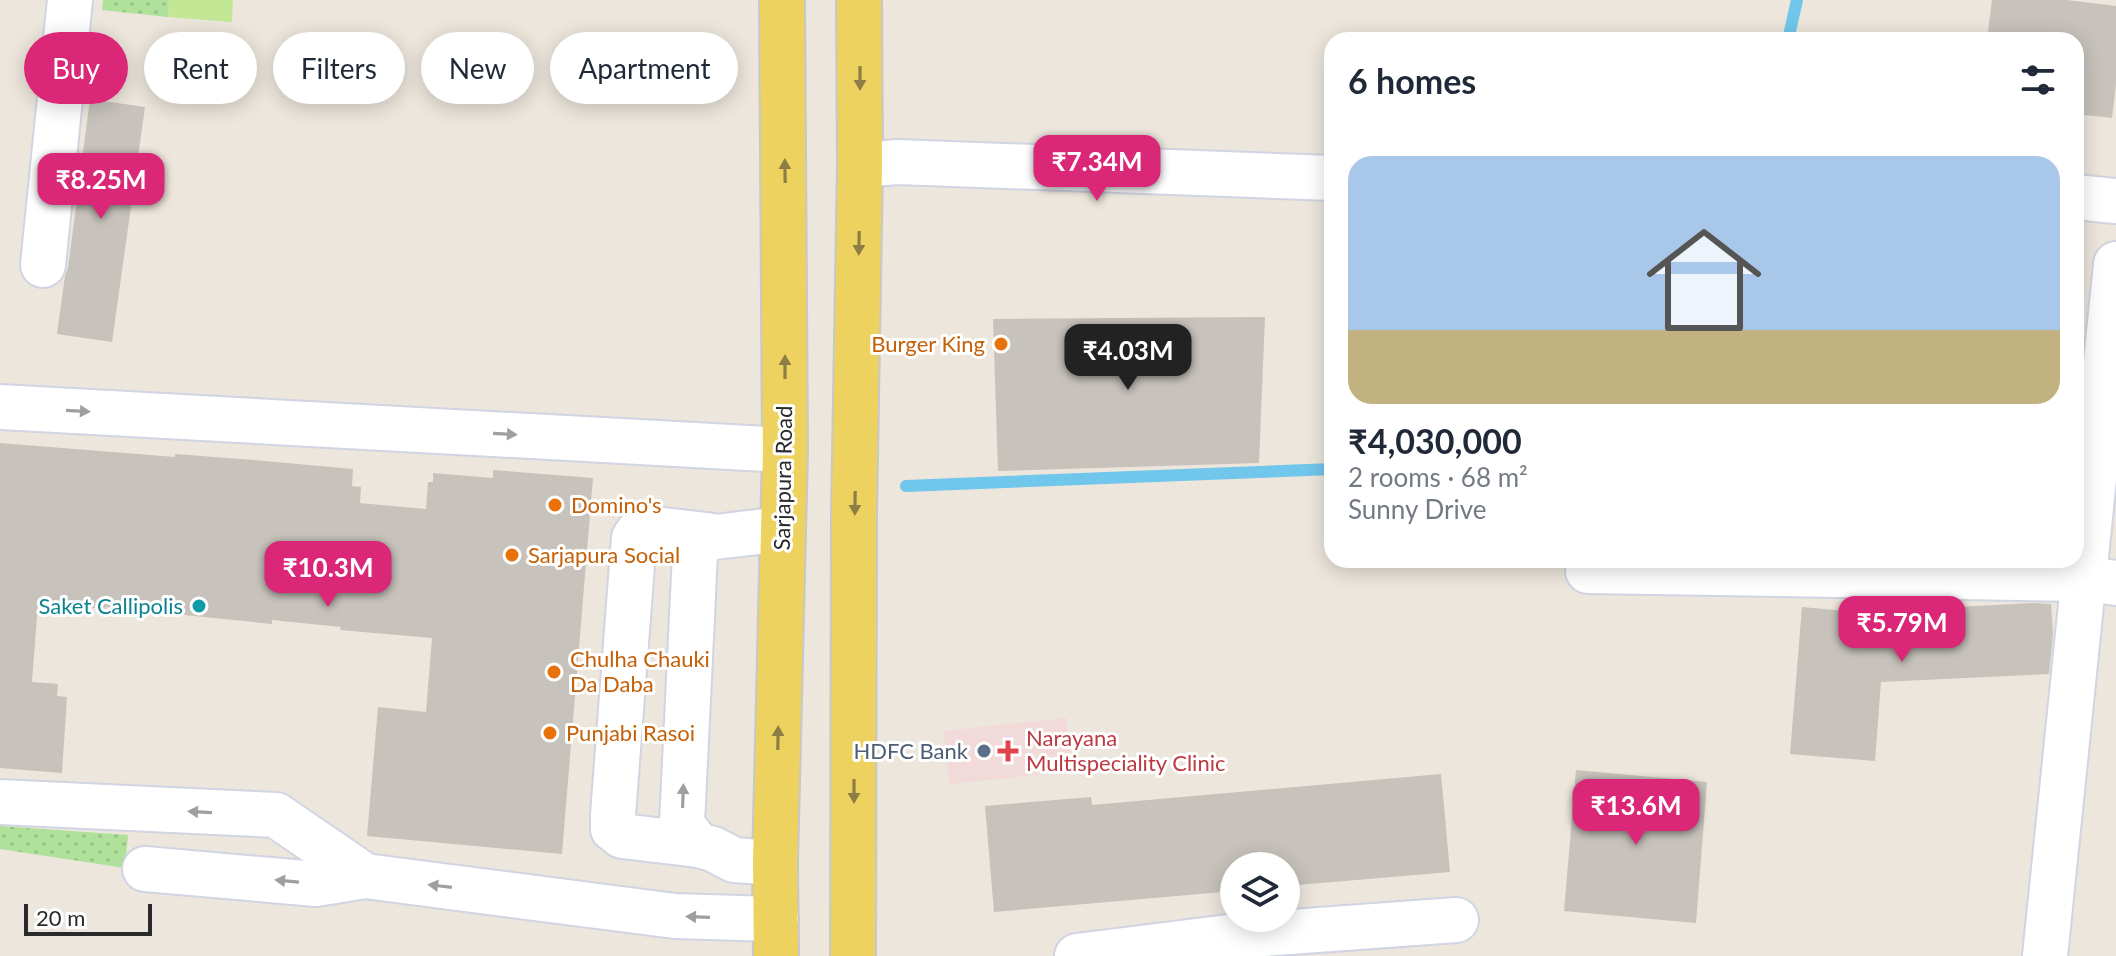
<!DOCTYPE html>
<html lang="en">
<head>
<meta charset="utf-8">
<style>
	:root { --surface:#fff; --page:#f6f6f7; --text:#1f2937; --muted:#747a83; --line:#e0e1e3; --accent:#db2777 }
	body { margin:0; font-family:Lato,sans-serif; background:var(--page); color:var(--text); height:100vh; display:flex; flex-direction:column; font-size:30px; white-space:nowrap }
	* { box-sizing:border-box; margin:0 }
	p { font-size:26px; color:var(--muted) }
	.icon { flex:none; width:44px; height:44px; fill:none; stroke:currentColor; stroke-width:2; stroke-linecap:round; stroke-linejoin:round }
	.map { position:relative; flex:1; overflow:hidden }
	.details { position:absolute; left:1324px; top:32px; width:760px; height:536px; display:flex; flex-direction:column; background:var(--surface); border-radius:24px; box-shadow:0 4px 20px #0003 }
	.details>* { flex:none }
	.guide { position:absolute; left:24px; top:32px; width:760px; height:72px; display:flex; gap:16px }
	.fabs { position:absolute; left:1220px; top:852px; display:grid; gap:16px }
	.fabs a { display:grid; place-items:center; width:80px; height:80px; border-radius:50%; background:var(--surface); box-shadow:0 4px 20px #0003; font-size:40px }
	.scale { position:absolute; left:24px; bottom:20px; width:128px; box-sizing:border-box; padding-left:8px; border:4px solid #2a2a2a; border-top:0; font-size:22px; line-height:28px; white-space:nowrap; color:#2a2a2a; -webkit-text-stroke:6px #fff; paint-order:stroke }
	.price { position:absolute; translate:-50% -68px; padding:0 18px; border-radius:16px; background:var(--accent); color:#fff; font-size:26px; line-height:52px; filter:drop-shadow(0 2px 4px #0008) }
	.price::after { content:''; position:absolute; left:50%; top:48px; width:24px; height:18px; margin-left:-12px; background:inherit; clip-path:polygon(0 0,100% 0,50% 100%) }
	.price.current { background:#222; color:#fff }
	ul { padding:0; list-style:none }
	li { display:grid; align-content:center; gap:16px; height:424px; padding:0 24px }
	li+li { border-top:2px solid var(--line) }
	li span { display:grid; place-items:center; height:248px; border-radius:24px; color:#555 }
	li>.icon { margin-inline-start:auto }
	span .icon { width:144px; height:144px; fill:#fffc; stroke-width:1 }
	li b { font-size:34px }
	h2 { display:flex; justify-content:space-between; align-items:center; height:96px; padding:0 24px; font-size:34px }
	.pill { padding:0 28px; border-radius:36px; background:var(--surface); box-shadow:0 4px 20px #0003; font-size:28px; line-height:72px }
	.pill.current { background:var(--accent); color:#fff }
	.map>svg:first-child { display:block }
	.medical { fill:#f2d9da }
	.park { fill:url(#park-dots) }
	.pitch { fill:#c2e895 }
	.lines { fill:none; stroke-linecap:round; stroke-linejoin:round }
	.stream { stroke:#71c6ec; stroke-width:12 }
	.building { fill:#c7c2bc }
	.minor-casing { stroke:#d1d4e2; stroke-width:48 }
	.major-casing { stroke:#c8c8c8; stroke-width:48 }
	.minor { stroke:#fff; stroke-width:44 }
	.major { stroke:#edd25f; stroke-width:44 }
	.oneway { fill:#8c7e44 }
	.oneway2 { fill:#9f9f9f }
	.food-dot { fill:#e8710a; stroke:#fff; stroke-width:3 }
	.culture-dot { fill:#0f9aa8; stroke:#fff; stroke-width:3 }
	.service-dot { fill:#5c6f8a; stroke:#fff; stroke-width:3 }
	.health-dot { fill:#e0444e; stroke:#fff; stroke-width:3 }
	.labels { text-anchor:middle; stroke-width:6; stroke-linejoin:round; paint-order:stroke }
	.food-label { font-size:22px; fill:#c56008; stroke:#fff; text-anchor:start }
	.street-label { font-size:22px; fill:#2a2a2a; stroke:#fff }
	.culture-label { font-size:22px; fill:#0d838f; stroke:#fff; text-anchor:end }
	.health-label { font-size:22px; fill:#be3a42; stroke:#fff; text-anchor:start }
	.service-label { font-size:22px; fill:#4e5e75; stroke:#fff; text-anchor:end }
</style>
</head>
<body>
<div class="map">
<svg width="2116" height="956" viewBox="0 0 2116 956">
	<defs>
		<pattern id="park-dots" width="8" height="8" patternUnits="userSpaceOnUse" patternTransform="scale(2)"><rect width="8" height="8" fill="#afe19a"/><path d="M2 2h.1M6 6h.1" fill="none" stroke="#97c185" stroke-width="1.8" stroke-linecap="round"/></pattern>
	</defs>
	<rect width="100%" height="100%" fill="#ece6dc"/>
	<path class="medical" d="M 1066,718 L 1072,771 L 950,784 L 943,731 Z"/>
	<g class="park">
		<path d="M 103,0 L 169,0 L 168,17 L 102,10 Z"/>
		<path d="M 0,826 L 128,835 L 125,868 L 0,849 Z"/>
	</g>
	<path class="pitch" d="M 169,0 L 233,0 L 232,22 L 168,17 Z"/>
	<g class="lines">
		<g class="stream">
			<path d="M 1788,40 L 1797,0"/>
			<path d="M 906,486 L 1332,469"/>
		</g>
	</g>
	<g class="building">
		<path d="M 1992,0 L 2067,0 L 2116,6 L 2116,84 L 2112,118 L 2076,114 L 2076,40 L 1987,40 Z"/>
		<path d="M 90,99 L 145,107 L 112,342 L 57,334 L 65,276 L 68,268 Z"/>
		<path d="M 1265,317 L 1259,463 L 998,471 L 993,319 Z"/>
		<path d="M 0,443 L 175,457 L 175,454 L 254,460 L 353,469 L 352,486 L 361,487 L 360,503 L 426,509 L 428,482 L 433,482 L 433,473 L 493,478 L 493,470 L 593,478 L 562,854 L 367,836 L 378,707 L 426,712 L 432,638 L 340,630 L 341,627 L 272,620 L 272,624 L 106,607 L 106,609 L 38,603 L 32,682 L 58,684 L 57,696 L 67,697 L 62,773 L 0,768 Z"/>
		<path d="M 2035,603 L 2051,604 L 2053,634 L 2049,674 L 1881,682 L 1875,761 L 1790,754 L 1802,607 L 1901,616 L 1900,610 Z"/>
		<path d="M 1576,770 L 1707,782 L 1696,923 L 1564,911 Z"/>
		<path d="M 1441,774 L 1450,872 L 1286,886 L 1286,866 L 1234,866 L 1234,891 L 994,912 L 985,806 L 1091,797 L 1092,805 Z"/>
	</g>
	<g class="lines">
		<defs>
			<g id="minor">
				<path d="M 860,165 L 898,162 L 1332,178"/>
				<path d="M 2076,197 L 2116,201"/>
				<path d="M 43,265 L 70,0"/>
				<path d="M 0,407 L 785,450"/>
				<path d="M 1588,571 L 2083,579 L 2116,583"/>
				<path d="M 0,802 L 276,815 L 365,876 L 675,916 L 776,919"/>
				<path d="M 698,845 L 622,836 L 613,829 L 613,815 L 634,538 L 639,531 L 646,528 L 706,535"/>
				<path d="M 775,863 L 734,860 L 713,849 L 698,845 L 686,830 L 682,821 L 683,803 L 695,554 L 706,535 L 715,537 L 783,529"/>
				<path d="M 145,869 L 316,884 L 365,876"/>
				<path d="M 1077,956 L 1236,936 L 1456,920"/>
				<path d="M 2045,956 L 2116,264"/>
			</g>
			<g id="major">
				<path d="M 776,956 L 775,863 L 785,450 L 782,0"/>
				<path d="M 853,956 L 854,516 L 860,165 L 859,0"/>
			</g>
		</defs>
		<use href="#minor" class="minor-casing"/>
		<use href="#major" class="major-casing"/>
		<use href="#minor" class="minor"/>
		<use href="#major" class="major"/>
	</g>
	<defs><path id="oneway-solid" d="M-6-.8H1V-3.2L6.5 0L1 3.2V.8H-6Z" transform="scale(2)"/></defs>
	<g class="oneway">
		<use href="#oneway-solid" transform="translate(860 78) rotate(90)"/>
		<use href="#oneway-solid" transform="translate(785 171) rotate(-91)"/>
		<use href="#oneway-solid" transform="translate(859 243) rotate(91)"/>
		<use href="#oneway-solid" transform="translate(785 367) rotate(-90)"/>
		<use href="#oneway-solid" transform="translate(855 503) rotate(91)"/>
		<use href="#oneway-solid" transform="translate(778 738) rotate(-89)"/>
		<use href="#oneway-solid" transform="translate(854 791) rotate(90)"/>
	</g>
	<g class="oneway2">
		<use href="#oneway-solid" transform="translate(78 411) rotate(3)"/>
		<use href="#oneway-solid" transform="translate(505 434) rotate(3)"/>
		<use href="#oneway-solid" transform="translate(683 796) rotate(-88)"/>
		<use href="#oneway-solid" transform="translate(200 812) rotate(-177)"/>
		<use href="#oneway-solid" transform="translate(287 881) rotate(-175)"/>
		<use href="#oneway-solid" transform="translate(440 886) rotate(-173)"/>
		<use href="#oneway-solid" transform="translate(698 917) rotate(-178)"/>
	</g>
	<g class="food-dot">
		<circle cx="1001" cy="344" r="8"/>
		<circle cx="555" cy="505" r="8"/>
		<circle cx="512" cy="555" r="8"/>
		<circle cx="554" cy="672" r="8"/>
		<circle cx="550" cy="733" r="8"/>
	</g>
	<circle class="culture-dot" cx="199" cy="606" r="8"/>
	<circle class="service-dot" cx="984" cy="751" r="8"/>
	<path class="health-dot" d="M1004 739h8v8h8v8h-8v8h-8v-8h-8v-8h8z"/>
	<g class="labels">
		<g class="food-label">
			<text x="985" y="352" text-anchor="end">Burger King</text>
			<text x="571" y="513">Domino's</text>
			<text x="528" y="563">Sarjapura Social</text>
			<text x="570" y="667">Chulha Chauki<tspan x="570" dy="25">Da Daba</tspan></text>
			<text x="566" y="741">Punjabi Rasoi</text>
		</g>
		<g class="street-label">
			<text transform="translate(783 478) rotate(-89)" y="8">Sarjapura Road</text>
		</g>
		<g class="culture-label">
			<text x="183" y="614">Saket Callipolis</text>
		</g>
		<g class="health-label">
			<text x="1026" y="746">Narayana<tspan x="1026" dy="25">Multispeciality Clinic</tspan></text>
		</g>
		<g class="service-label">
			<text x="968" y="759">HDFC Bank</text>
		</g>
	</g>
</svg>
<div class="fabs">
<a><svg class="icon" aria-label="layers" viewBox="0 0 24 24"><path d="M12 4l9 5-9 5-9-5zM3 14l9 5 9-5"/></svg></a>
</div>
<div class="scale">20 m</div>
<b class="price" style="left:1097px;top:203px">₹7.34M</b>
<b class="price" style="left:101px;top:221px">₹8.25M</b>
<b class="price current" style="left:1128px;top:392px">₹4.03M</b>
<b class="price" style="left:328px;top:609px">₹10.3M</b>
<b class="price" style="left:1902px;top:664px">₹5.79M</b>
<b class="price" style="left:1636px;top:847px">₹13.6M</b>
<div class="guide">
<a class="pill current">Buy</a>
<a class="pill">Rent</a>
<a class="pill">Filters</a>
<a class="pill">New</a>
<a class="pill">Apartment</a>
</div>
<section class="details">
<h2>6 homes<svg class="icon" aria-label="filters" viewBox="0 0 24 24"><path d="M4 7h16M4 17h16"/><circle cx="9" cy="7" r="2"/><circle cx="15" cy="17" r="2"/></svg></h2>
<ul>
<li><span style="background:linear-gradient(#a9c7e8 70%,#c2b280 0)"><svg class="icon" aria-label="home" viewBox="0 0 24 24"><path d="M3 11l9-7 9 7M6 9v11h12V9"/></svg></span><div><b>₹4,030,000</b><p>2 rooms · 68 m²</p><p>Sunny Drive</p></div></li>
</ul>
</section>
</div>
</body>
</html>
